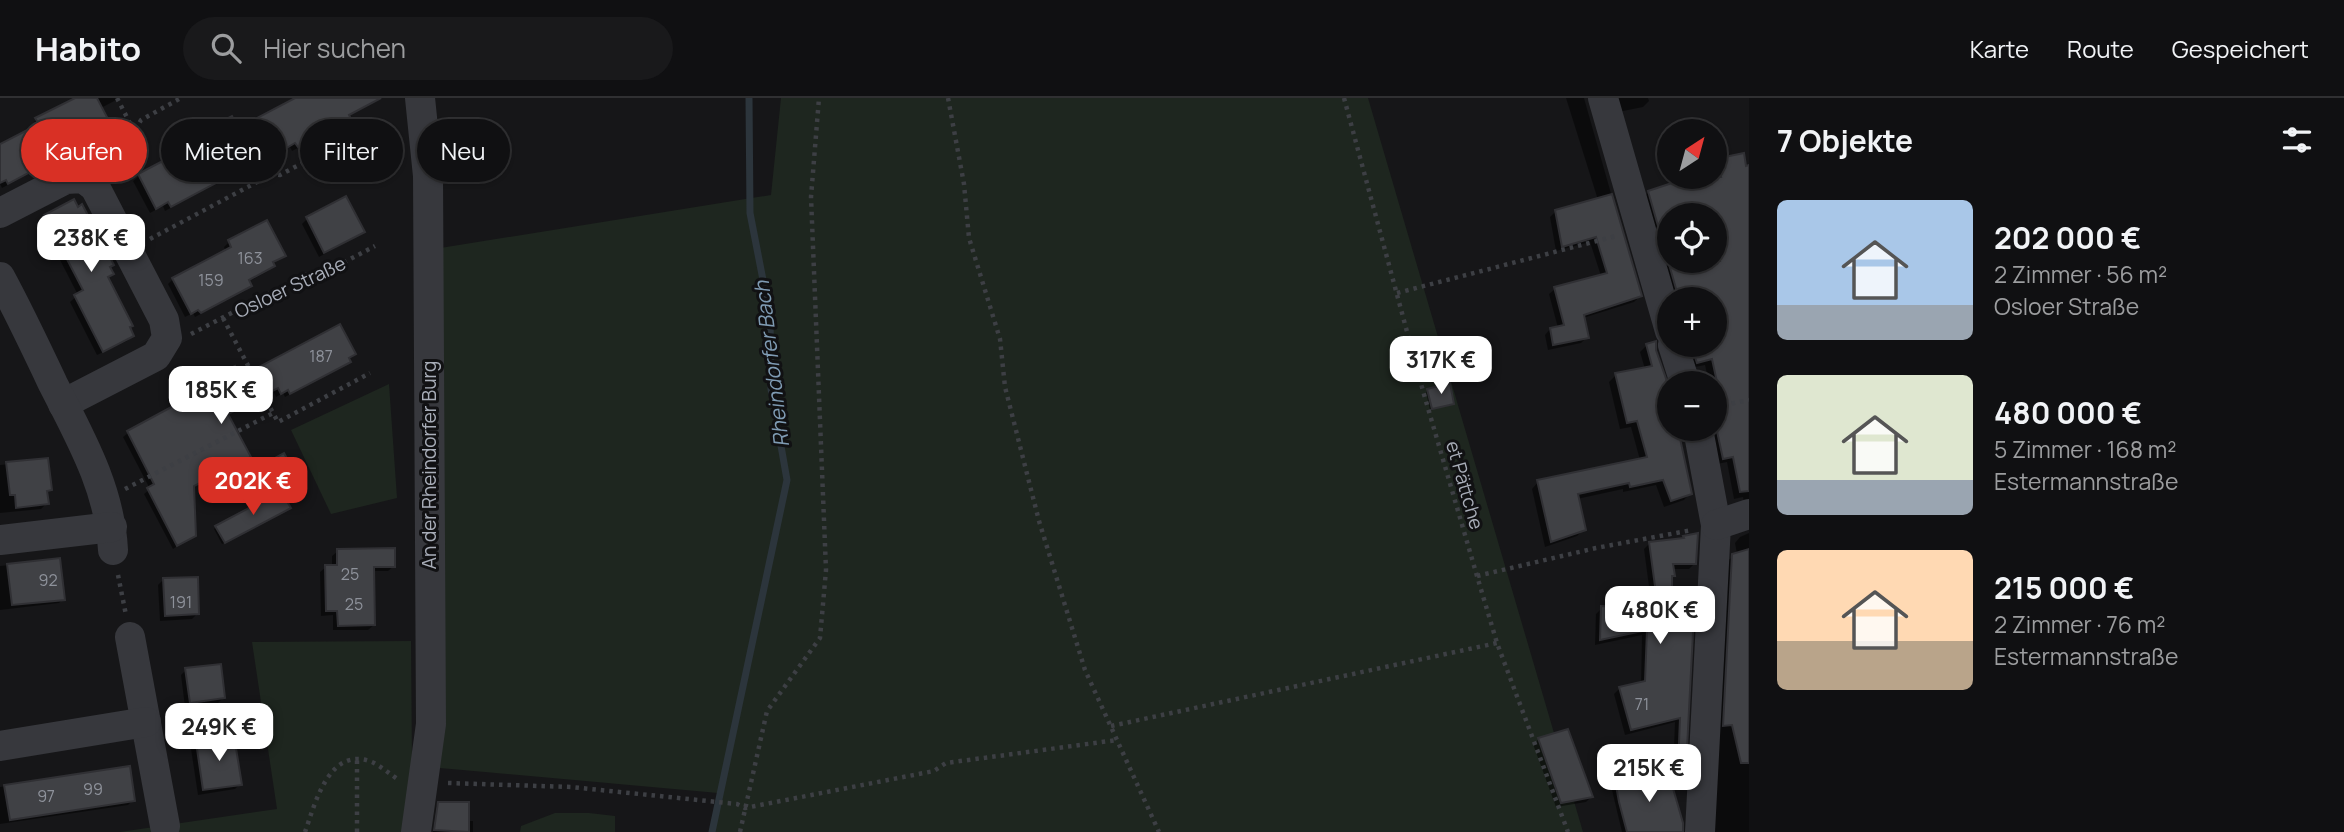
<!DOCTYPE html>
<html lang="de">
<head>
<meta charset="utf-8">
<style>
	:root { --surface:#101012; --page:#19191b; --text:#f1f3f6; --muted:#9c9d9f; --line:#303032; --accent:#d93025 }
	body { margin:0; font-family:Manrope,sans-serif; background:var(--page); color:var(--text); height:100vh; display:flex; flex-direction:column; font-size:26px; white-space:nowrap }
	* { box-sizing:border-box; margin:0 }
	p { font-size:23px; color:var(--muted) }
	.icon { flex:none; width:38px; height:38px; fill:none; stroke:currentColor; stroke-width:2; stroke-linecap:round; stroke-linejoin:round }
	.map { position:relative; flex:1; overflow:hidden }
	.drawer { display:flex; flex-direction:column; background:var(--surface); width:595px }
	.drawer>* { flex:none }
	.top-card { position:absolute; left:21px; top:21px; width:665px; height:63px; display:flex; gap:14px }
	.needle { width:46px; rotate:36deg }
	.controls { position:absolute; left:1657px; top:21px; display:grid; gap:14px }
	.controls a { display:grid; place-items:center; width:70px; height:70px; border-radius:50%; background:var(--surface); box-shadow:0 2px 5px #0004,0 0 0 2px var(--line); font-size:35px }
	.price { position:absolute; translate:-50% -60px; padding:0 16px; border-radius:14px; background:#fff; color:#222; font-size:23px; line-height:46px; filter:drop-shadow(0 2px 4px #0008) }
	.price::after { content:''; position:absolute; left:50%; top:42px; width:21px; height:16px; margin-left:-10px; background:inherit; clip-path:polygon(0 0,100% 0,50% 100%) }
	.price.current { background:var(--accent); color:#fff }
	ul { padding:0; list-style:none }
	li { display:flex; align-items:center; gap:21px; height:175px; padding:0 28px }
	li span { display:grid; place-items:center; flex:none; width:196px; height:140px; border-radius:10px; color:#555 }
	li>.icon { margin-inline-start:auto }
	span .icon { width:84px; height:84px; fill:#fffc; stroke-width:1 }
	li b { font-size:30px }
	h2 { display:flex; justify-content:space-between; align-items:center; height:84px; padding:0 28px; font-size:30px }
	.tag { padding:0 24px; border-radius:32px; background:var(--surface); box-shadow:0 2px 5px #0004,0 0 0 2px var(--line); font-size:24px; line-height:63px }
	.tag.current { background:var(--accent); color:#fff }
	header { display:flex; align-items:center; gap:42px; box-sizing:border-box; height:98px; padding:0 35px; background:var(--surface); border-bottom:2px solid var(--line) }
	header strong { font-size:33px }
	nav { display:flex; gap:38px; margin-inline-start:auto; font-size:24px }
	.search { width:490px; height:63px; background:var(--page); display:flex; align-items:center; gap:18px; box-sizing:border-box; padding:0 24px; border-radius:38px; color:var(--muted); font-size:26px }
	main { display:flex; flex:1; min-height:0 }
	.map>svg:first-child { display:block }
	.green { fill:#1e261f }
	.shadow { fill:#0007; fill-rule:evenodd }
	.lines { fill:none; stroke-linecap:round; stroke-linejoin:round }
	.stream { stroke:#2c353c; stroke-width:7 }
	.building { fill:#404145; stroke:#303034; stroke-width:2; fill-rule:evenodd }
	.path { stroke:#3d3f44; stroke-width:4.5; stroke-dasharray:3.5 5; stroke-linecap:butt }
	.minor { stroke:#37383d; stroke-width:30 }
	.labels { text-anchor:middle; stroke-width:6; stroke-linejoin:round; paint-order:stroke }
	.number-label { font-size:16px; fill:#8e929b }
	.street-label { font-size:19px; fill:#a8adb8; stroke:#111113 }
	.water-label { font-size:21px; font-style:italic; fill:#7f9bb3; stroke:#111113 }
</style>
</head>
<body>
<header>
<strong>Habito</strong>
<div class="search"><svg class="icon" aria-label="search" viewBox="0 0 24 24"><circle cx="10" cy="10" r="6"/><path d="M15 15l6 6"/></svg>Hier suchen</div>
<nav><a>Karte</a><a>Route</a><a>Gespeichert</a></nav>
</header>
<main>
<div class="map">
<svg width="1749" height="734" viewBox="0 0 1749 734">
	<rect width="100%" height="100%" fill="#161618"/>
	<g class="green">
		<path d="M 781,0 L 1368,0 L 1583,734 L 709,734 L 718,695 L 440,670 L 428,152 L 771,97 Z"/>
		<path d="M 389,286 L 397,400 L 331,416 L 291,332 Z"/>
		<path d="M 411,543 L 412,666 L 403,734 L 120,734 L 277,711 L 252,544 Z"/>
		<path d="M 555,715 L 589,715 L 615,718 L 615,734 L 520,734 L 521,728 Z"/>
	</g>
	<g class="shadow">
		<path d="M 79,0 L 120,0 L 101,10 L 106,21 L 95,34 L 51,57 L 42,69 L 2,90 L 0,86 L 0,48 L 33,31 L 31,27 L 36,22 Z"/>
		<path d="M 299,0 L 356,0 L 361,9 L 348,18 L 349,21 L 344,26 L 292,53 L 290,49 L 277,56 L 271,44 L 236,62 L 232,69 L 213,79 L 215,84 L 210,89 L 165,113 L 163,108 L 150,115 L 133,83 L 139,78 L 192,50 L 189,45 L 194,40 L 237,32 Z"/>
		<path d="M 1566,0 L 1584,0 L 1640,198 L 1634,204 L 1583,220 L 1587,239 L 1581,245 L 1548,252 L 1545,237 L 1550,231 L 1558,230 L 1549,196 L 1555,191 L 1601,178 L 1590,144 L 1556,153 L 1550,119 L 1556,113 L 1598,102 Z"/>
		<path d="M 1613,0 L 1648,0 L 1649,3 L 1643,9 L 1618,14 Z"/>
		<path d="M 1729,55 L 1749,250 L 1749,406 L 1744,405 L 1743,399 L 1734,401 L 1727,364 L 1717,366 L 1710,331 L 1715,331 L 1715,325 L 1718,324 L 1715,311 L 1715,285 L 1709,285 L 1705,267 L 1690,270 L 1682,247 L 1715,247 L 1715,201 L 1671,201 L 1642,101 L 1649,94 L 1674,86 L 1673,79 L 1715,79 L 1715,58 ZM 1670,117 L 1715,117 L 1715,163 L 1670,163 Z"/>
		<path d="M 345,101 L 363,133 L 357,138 L 319,159 L 302,126 L 307,121 Z"/>
		<path d="M 45,118 L 112,176 L 107,181 L 132,237 L 127,243 L 97,257 L 70,204 L 78,197 L 40,123 Z"/>
		<path d="M 229,144 L 283,158 L 272,166 L 273,168 L 268,173 L 248,184 L 250,188 L 245,193 L 195,219 L 193,215 L 185,219 L 168,186 L 173,181 L 226,154 L 224,149 Z"/>
		<path d="M 1647,247 L 1670,331 L 1677,331 L 1690,395 L 1684,402 L 1664,409 L 1656,387 L 1623,394 L 1623,391 L 1577,401 L 1584,431 L 1577,438 L 1545,449 L 1532,391 L 1538,384 L 1640,362 L 1631,329 L 1620,331 L 1609,284 L 1616,277 L 1645,271 L 1640,254 Z"/>
		<path d="M 354,256 L 344,268 L 285,299 L 283,295 L 276,299 L 273,293 L 227,317 L 249,358 L 245,363 L 192,389 L 194,437 L 173,451 L 144,396 L 150,391 L 123,339 L 128,335 L 197,297 L 195,293 L 200,289 Z"/>
		<path d="M 1428,292 L 1452,306 L 1430,312 L 1426,294 Z"/>
		<path d="M 47,362 L 50,391 L 45,396 L 47,405 L 41,411 L 0,415 L 0,367 Z"/>
		<path d="M 267,366 L 295,385 L 280,393 L 289,410 L 222,446 L 214,431 L 216,429 L 280,395 L 265,368 Z"/>
		<path d="M 1749,435 L 1749,734 L 1713,734 L 1727,463 L 1737,456 L 1735,445 L 1740,439 Z"/>
		<path d="M 1696,437 L 1695,465 L 1689,471 L 1672,471 L 1673,477 L 1671,480 L 1671,516 L 1692,517 L 1684,669 L 1678,675 L 1673,675 L 1675,624 L 1625,637 L 1614,596 L 1620,590 L 1641,586 L 1642,537 L 1595,547 L 1596,516 L 1602,510 L 1652,511 L 1644,451 L 1650,445 L 1682,442 Z"/>
		<path d="M 338,453 L 394,468 L 388,473 L 373,473 L 374,527 L 368,532 L 333,532 L 333,517 L 321,518 L 320,474 L 326,469 L 332,469 L 332,458 Z"/>
		<path d="M 58,462 L 63,501 L 59,505 L 0,512 L 0,468 Z"/>
		<path d="M 163,482 L 198,515 L 192,521 L 160,523 L 158,487 Z"/>
		<path d="M 186,572 L 224,599 L 218,605 L 185,609 L 181,577 Z"/>
		<path d="M 1539,641 L 1591,699 L 1586,704 L 1556,709 L 1533,646 Z"/>
		<path d="M 197,645 L 240,686 L 235,691 L 198,697 L 191,651 Z"/>
		<path d="M 128,670 L 133,702 L 128,707 L 0,726 L 0,689 Z"/>
		<path d="M 1616,683 L 1682,734 L 1622,734 L 1611,688 Z"/>
		<path d="M 439,706 L 467,723 L 473,723 L 473,734 L 433,734 L 436,708 Z"/>
	</g>
	<g class="lines">
		<path class="stream" d="M 712,734 L 787,382 L 771,291 L 770,218 L 750,115 L 749,0"/>
	</g>
	<g class="building">
		<path d="M 75,0 L 97,0 L 108,21 L 101,25 L 103,29 L 53,55 L 54,56 L 47,60 L 49,64 L 8,86 L 6,82 L 0,85 L 0,46 L 39,26 L 35,20 Z"/>
		<path d="M 295,0 L 381,0 L 349,17 L 351,21 L 298,49 L 295,45 L 283,52 L 277,40 L 237,60 L 239,64 L 214,78 L 218,84 L 171,109 L 168,104 L 156,111 L 138,76 L 197,45 L 193,38 L 232,18 L 238,30 Z"/>
		<path d="M 1744,55 L 1746,68 L 1749,67 L 1749,393 L 1740,394 L 1733,359 L 1723,361 L 1715,324 L 1725,321 L 1712,261 L 1697,265 L 1691,247 L 1715,247 L 1715,201 L 1679,201 L 1648,93 L 1681,82 L 1680,79 L 1721,79 L 1715,61 ZM 1710,114 L 1710,117 L 1715,117 L 1715,140 L 1720,163 L 1670,163 L 1670,117 L 1693,117 Z"/>
		<path d="M 1612,96 L 1642,198 L 1584,217 L 1589,240 L 1553,247 L 1550,230 L 1564,227 L 1554,189 L 1607,175 L 1596,139 L 1562,149 L 1555,112 Z"/>
		<path d="M 346,98 L 365,134 L 324,155 L 306,119 Z"/>
		<path d="M 74,101 L 78,109 L 82,106 L 114,167 L 110,169 L 114,176 L 108,179 L 133,228 L 130,229 L 134,238 L 103,254 L 74,197 L 83,192 L 44,117 Z"/>
		<path d="M 267,122 L 286,158 L 273,164 L 275,168 L 249,182 L 252,188 L 201,215 L 198,212 L 191,216 L 172,180 L 231,149 L 228,142 Z"/>
		<path d="M 340,226 L 356,256 L 349,260 L 351,264 L 290,296 L 288,292 L 281,296 L 278,290 L 228,316 L 251,359 L 194,388 L 196,438 L 177,448 L 147,390 L 154,386 L 127,333 L 201,293 L 198,288 L 235,268 L 240,279 Z"/>
		<path d="M 1656,243 L 1656,252 L 1670,292 L 1670,331 L 1678,331 L 1692,396 L 1671,403 L 1663,382 L 1630,389 L 1629,385 L 1578,396 L 1586,432 L 1551,444 L 1537,382 L 1647,359 L 1637,323 L 1627,325 L 1615,275 L 1652,268 L 1646,246 Z"/>
		<path d="M 1450,285 L 1454,306 L 1432,311 L 1427,291 Z"/>
		<path d="M 284,355 L 299,383 L 281,393 L 266,365 Z"/>
		<path d="M 48,360 L 52,392 L 47,393 L 49,406 L 16,410 L 15,397 L 10,397 L 6,364 Z"/>
		<path d="M 281,393 L 291,410 L 225,445 L 215,428 Z"/>
		<path d="M 1698,435 L 1696,466 L 1673,466 L 1675,478 L 1672,478 L 1672,514 L 1694,515 L 1686,670 L 1678,670 L 1680,620 L 1631,632 L 1619,589 L 1645,583 L 1647,532 L 1600,542 L 1601,508 L 1658,510 L 1649,444 L 1684,440 L 1683,438 Z"/>
		<path d="M 395,450 L 395,469 L 374,469 L 375,527 L 338,528 L 337,513 L 326,513 L 325,467 L 337,467 L 337,451 Z"/>
		<path d="M 1749,451 L 1749,665 L 1741,665 L 1732,627 L 1723,628 L 1732,456 Z"/>
		<path d="M 60,460 L 65,502 L 12,507 L 7,466 Z"/>
		<path d="M 198,479 L 199,516 L 165,518 L 163,480 Z"/>
		<path d="M 221,566 L 225,600 L 190,605 L 185,570 Z"/>
		<path d="M 1568,631 L 1593,699 L 1561,705 L 1538,640 Z"/>
		<path d="M 234,638 L 242,687 L 203,692 L 196,644 Z"/>
		<path d="M 130,668 L 135,703 L 10,722 L 4,687 Z"/>
		<path d="M 1668,673 L 1683,725 L 1683,734 L 1627,734 L 1619,704 L 1615,682 Z"/>
		<path d="M 438,704 L 469,704 L 469,734 L 434,732 Z"/>
	</g>
	<g class="lines">
		<g class="path">
			<path d="M 117,0 L 134,33"/>
			<path d="M 948,0 L 964,86 L 969,140 L 1000,241 L 1005,289 L 1039,423 L 1085,572 L 1159,734"/>
			<path d="M 1344,0 L 1423,293 L 1477,478 L 1497,545 L 1568,734"/>
			<path d="M 94,59 L 131,40 L 141,22 L 181,0"/>
			<path d="M 150,141 L 272,76 L 280,77 L 374,27"/>
			<path d="M 1397,195 L 1616,138"/>
			<path d="M 223,220 L 273,315"/>
			<path d="M 191,236 L 305,177 L 320,177 L 375,148"/>
			<path d="M 1715,309 L 1749,302"/>
			<path d="M 125,391 L 273,315 L 278,324 L 370,275"/>
			<path d="M 118,477 L 126,517"/>
			<path d="M 1477,478 L 1596,450 L 1692,432"/>
			<path d="M 1111,628 L 1497,545"/>
			<path d="M 448,685 L 571,689 L 737,706 L 745,710 L 934,673 L 946,665 L 1117,642"/>
			<path d="M 305,734 C 315,706 329,647 372,664 C 381,668 391,677 399,682"/>
			<path d="M 357,734 L 357,662"/>
			<path d="M 740,734 L 767,613 L 820,540 L 826,472 L 811,99 L 819,0"/>
		</g>
		<g class="minor">
			<path d="M 1603,0 L 1670,233"/>
			<path d="M 0,115 L 66,81 L 83,80 L 95,89 L 164,222 L 167,240 L 156,258 L 63,306"/>
			<path d="M 0,179 C 19,214 36,250 53,286 C 80,339 110,391 113,452"/>
			<path d="M 1673,247 L 1685,285"/>
			<path d="M 1698,331 L 1716,427 L 1700,734"/>
			<path d="M 1716,427 L 1749,416"/>
			<path d="M 0,442 L 112,429"/>
			<path d="M 130,539 L 165,728"/>
			<path d="M 0,648 L 146,624"/>
			<path d="M 416,734 L 431,626 L 428,78 L 420,0"/>
		</g>
	</g>
	<g class="labels">
		<g class="number-label">
			<text x="250" y="166">163</text>
			<text x="211" y="188">159</text>
			<text x="321" y="264">187</text>
			<text x="350" y="482">25</text>
			<text x="48" y="488">92</text>
			<text x="181" y="510">191</text>
			<text x="354" y="512">25</text>
			<text x="1642" y="612">71</text>
			<text x="93" y="697">99</text>
			<text x="46" y="704">97</text>
		</g>
		<g class="street-label">
			<text transform="translate(290 189) rotate(-25)" y="7">Osloer Straße</text>
			<text transform="translate(429 367) rotate(-90)" y="7">An der Rheindorfer Burg</text>
			<text transform="translate(1465 387) rotate(74)" y="7">et Pättche</text>
		</g>
		<g class="water-label">
			<text transform="translate(772 266) rotate(-97)" y="7">Rheindorfer Bach</text>
		</g>
	</g>
</svg>
<div class="controls">
<a><svg class="needle" viewBox="-14 -14 28 28"><path d="M0-13l5 13h-10z" fill="#e53935"/><path d="M0 13l5-13h-10z" fill="#9c9d9f"/></svg></a>
<a><svg class="icon" aria-label="locate" viewBox="0 0 24 24"><circle cx="12" cy="12" r="6"/><path d="M12 2v4M12 18v4M2 12h4M18 12h4"/></svg></a>
<a>+</a>
<a>−</a>
</div>
<b class="price" style="left:91px;top:176px">238K €</b>
<b class="price" style="left:1441px;top:298px">317K €</b>
<b class="price" style="left:221px;top:328px">185K €</b>
<b class="price current" style="left:253px;top:419px">202K €</b>
<b class="price" style="left:1660px;top:548px">480K €</b>
<b class="price" style="left:219px;top:665px">249K €</b>
<b class="price" style="left:1649px;top:706px">215K €</b>
<div class="top-card">
<a class="tag current">Kaufen</a>
<a class="tag">Mieten</a>
<a class="tag">Filter</a>
<a class="tag">Neu</a>
</div>
</div>
<section class="drawer">
<h2>7 Objekte<svg class="icon" aria-label="filters" viewBox="0 0 24 24"><path d="M4 7h16M4 17h16"/><circle cx="9" cy="7" r="2"/><circle cx="15" cy="17" r="2"/></svg></h2>
<ul>
<li><span style="background:linear-gradient(#a9c7e8 75%,#9aa5b1 0)"><svg class="icon" aria-label="home" viewBox="0 0 24 24"><path d="M3 11l9-7 9 7M6 9v11h12V9"/></svg></span><div><b>202 000 €</b><p>2 Zimmer · 56 m²</p><p>Osloer Straße</p></div></li>
<li><span style="background:linear-gradient(#dfe7d0 75%,#9aa5b1 0)"><svg class="icon" aria-label="home" viewBox="0 0 24 24"><path d="M3 11l9-7 9 7M6 9v11h12V9"/></svg></span><div><b>480 000 €</b><p>5 Zimmer · 168 m²</p><p>Estermannstraße</p></div></li>
<li><span style="background:linear-gradient(#ffd9b3 65%,#b9a48a 0)"><svg class="icon" aria-label="home" viewBox="0 0 24 24"><path d="M3 11l9-7 9 7M6 9v11h12V9"/></svg></span><div><b>215 000 €</b><p>2 Zimmer · 76 m²</p><p>Estermannstraße</p></div></li>
</ul>
</section>
</main>
</body>
</html>
